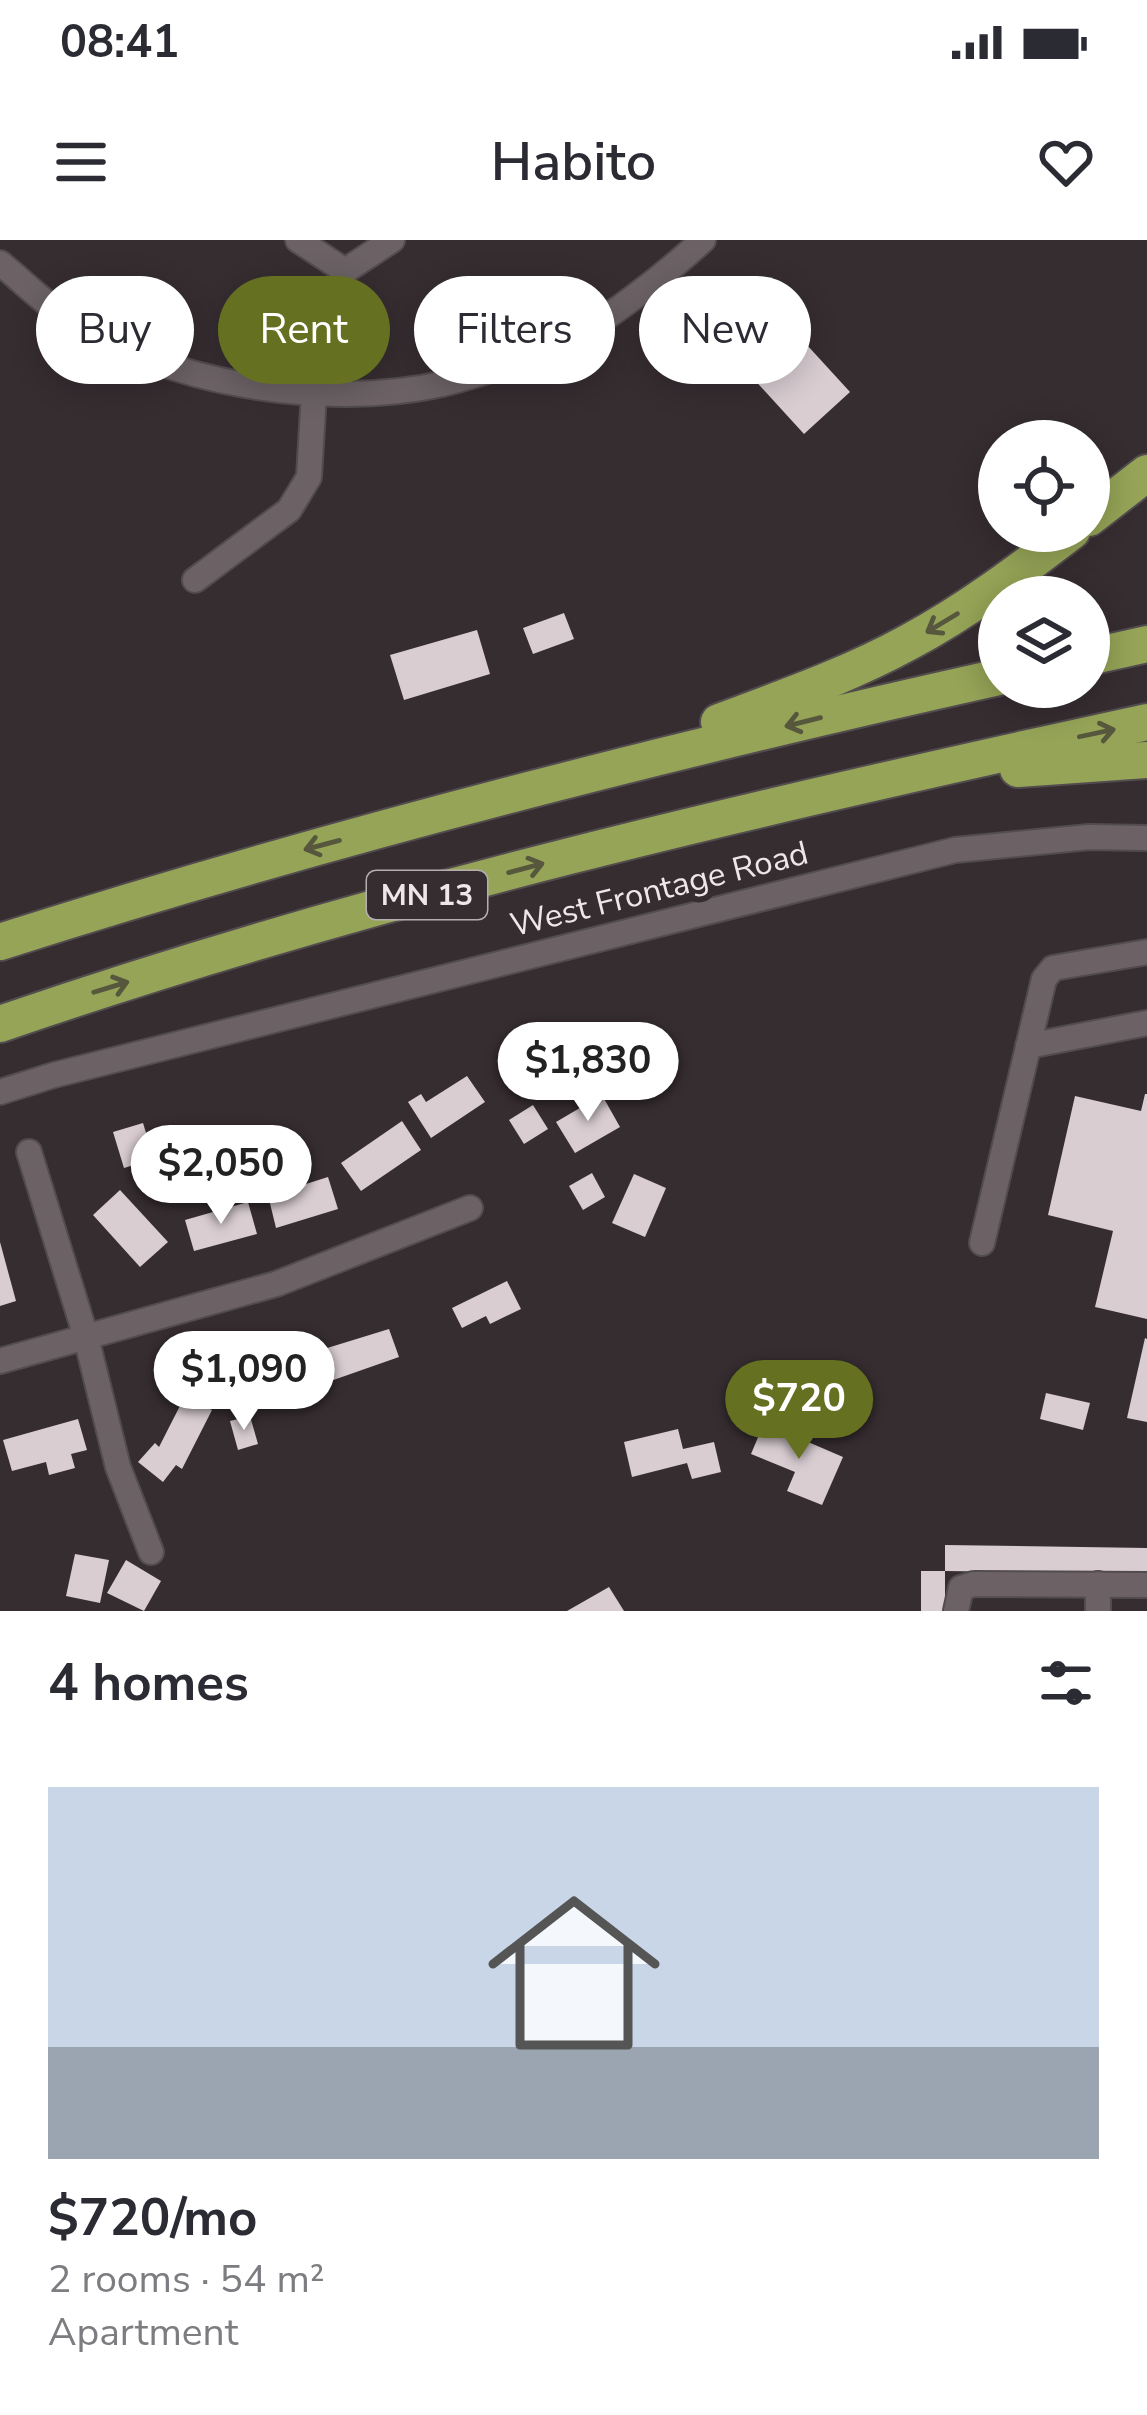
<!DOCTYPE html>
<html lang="en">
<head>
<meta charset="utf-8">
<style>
	:root { --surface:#fff; --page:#f2f2f3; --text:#2b2b33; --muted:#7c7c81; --line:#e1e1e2; --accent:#667021 }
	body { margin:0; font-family:"Nunito Sans",sans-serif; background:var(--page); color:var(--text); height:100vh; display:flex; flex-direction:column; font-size:45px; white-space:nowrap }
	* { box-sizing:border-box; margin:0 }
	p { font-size:39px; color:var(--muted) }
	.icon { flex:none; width:66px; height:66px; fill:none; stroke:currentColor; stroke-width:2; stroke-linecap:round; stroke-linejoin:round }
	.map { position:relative; height:1371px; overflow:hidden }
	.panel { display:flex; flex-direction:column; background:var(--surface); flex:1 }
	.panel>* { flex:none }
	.hud { position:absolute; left:36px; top:36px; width:1077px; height:108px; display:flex; gap:24px }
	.controls { position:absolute; left:978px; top:180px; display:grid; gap:24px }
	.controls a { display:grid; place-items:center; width:132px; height:132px; border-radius:50%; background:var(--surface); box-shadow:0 6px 30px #0003; font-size:60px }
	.price { position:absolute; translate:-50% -102px; padding:0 27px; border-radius:42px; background:#fff; color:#222; font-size:39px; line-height:78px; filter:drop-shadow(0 3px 6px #0008) }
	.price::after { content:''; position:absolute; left:50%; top:72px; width:36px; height:27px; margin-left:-18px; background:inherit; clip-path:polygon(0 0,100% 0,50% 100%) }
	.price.selected { background:var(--accent); color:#fff }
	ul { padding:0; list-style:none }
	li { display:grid; align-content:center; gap:24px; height:636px; padding:0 48px }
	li+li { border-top:3px solid var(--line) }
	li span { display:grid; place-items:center; height:372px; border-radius:0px; color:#555 }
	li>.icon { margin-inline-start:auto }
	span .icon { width:216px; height:216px; fill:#fffc; stroke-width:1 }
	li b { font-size:51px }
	h2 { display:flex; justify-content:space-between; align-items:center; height:144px; padding:0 48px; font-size:51px }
	.tag { padding:0 42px; border-radius:54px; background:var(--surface); box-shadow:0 6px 30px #0003; font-size:42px; line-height:108px }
	.tag.selected { background:var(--accent); color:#fff }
	.status { display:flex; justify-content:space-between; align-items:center; height:84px; padding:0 60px; background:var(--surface); direction:ltr }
	.status svg { height:33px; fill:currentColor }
	header { display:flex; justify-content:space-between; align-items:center; height:156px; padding:0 48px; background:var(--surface); font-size:54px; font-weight:600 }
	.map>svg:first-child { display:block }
	.building { fill:#d9cdd2 }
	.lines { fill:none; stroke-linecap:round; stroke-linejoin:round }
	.minor-casing { stroke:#534c4f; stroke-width:28 }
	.highway-casing { stroke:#534c4f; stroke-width:40 }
	.minor { stroke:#6c6266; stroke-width:24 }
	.highway { stroke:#95a457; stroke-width:36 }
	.oneway { stroke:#57573e }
	.labels { text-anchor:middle; stroke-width:12; stroke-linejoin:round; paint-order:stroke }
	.shield { fill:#362d31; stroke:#b6afb2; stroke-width:3 }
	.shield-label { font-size:30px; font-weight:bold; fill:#ede7ea }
	.street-label { font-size:33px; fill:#ede7ea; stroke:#362d31 }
</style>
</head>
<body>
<div class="status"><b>08:41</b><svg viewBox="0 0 49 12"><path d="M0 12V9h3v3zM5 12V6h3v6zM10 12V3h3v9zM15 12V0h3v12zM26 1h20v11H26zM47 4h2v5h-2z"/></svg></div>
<header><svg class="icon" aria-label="menu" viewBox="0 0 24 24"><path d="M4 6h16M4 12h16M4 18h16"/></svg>Habito<svg class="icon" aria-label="heart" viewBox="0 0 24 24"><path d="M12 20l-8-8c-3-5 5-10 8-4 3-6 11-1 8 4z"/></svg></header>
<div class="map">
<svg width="1147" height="1371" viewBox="0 0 1147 1371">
	<rect width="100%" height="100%" fill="#362d31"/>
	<g class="building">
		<path d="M 764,58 L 850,152 L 804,194 L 718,100 Z"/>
		<path d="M 564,373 L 574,399 L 533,414 L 523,388 Z"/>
		<path d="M 477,390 L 490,434 L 404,460 L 390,415 Z"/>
		<path d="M 467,836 L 485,862 L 431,898 L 408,862 L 421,854 L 426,862 Z"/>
		<path d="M 1145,854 L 1147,854 L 1147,1079 L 1095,1067 L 1113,991 L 1048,975 L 1075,856 L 1141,871 Z"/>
		<path d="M 602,855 L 620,887 L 575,913 L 556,882 Z"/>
		<path d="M 533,865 L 548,889 L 524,904 L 509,880 Z"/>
		<path d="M 402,881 L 421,910 L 361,951 L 341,923 Z"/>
		<path d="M 143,883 L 154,919 L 124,928 L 113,892 Z"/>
		<path d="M 592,933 L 605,957 L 583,970 L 569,946 Z"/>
		<path d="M 634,934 L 666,948 L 645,997 L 612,983 Z"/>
		<path d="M 328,937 L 338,969 L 276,988 L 267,951 L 285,946 L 287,950 Z"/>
		<path d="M 120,950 L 168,1002 L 140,1027 L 93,975 Z"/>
		<path d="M 248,962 L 257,994 L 194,1011 L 185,980 Z"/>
		<path d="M 0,1002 L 16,1061 L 0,1066 Z"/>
		<path d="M 507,1041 L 521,1069 L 490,1084 L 486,1076 L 462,1088 L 452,1068 Z"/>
		<path d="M 389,1089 L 399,1117 L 322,1144 L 311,1113 Z"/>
		<path d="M 1145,1098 L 1147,1099 L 1147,1182 L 1127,1178 Z"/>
		<path d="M 289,1117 L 300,1151 L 250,1166 L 247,1154 L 222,1161 L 214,1135 L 239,1127 L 240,1132 Z"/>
		<path d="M 1046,1153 L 1090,1163 L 1083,1190 L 1040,1179 Z"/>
		<path d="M 185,1156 L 212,1170 L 182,1229 L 176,1225 L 163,1242 L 138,1222 L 155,1203 L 159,1207 Z"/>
		<path d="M 250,1176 L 258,1204 L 238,1210 L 230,1181 Z"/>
		<path d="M 78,1179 L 87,1210 L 71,1214 L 75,1228 L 49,1235 L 46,1222 L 12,1231 L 3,1200 Z"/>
		<path d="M 764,1183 L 843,1217 L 822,1265 L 787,1251 L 795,1232 L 751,1214 Z"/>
		<path d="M 678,1189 L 683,1209 L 714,1202 L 721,1232 L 692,1239 L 687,1223 L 632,1237 L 624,1202 Z"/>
		<path d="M 945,1305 L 1147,1308 L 1147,1334 L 945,1331 Z"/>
		<path d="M 75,1314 L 109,1320 L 100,1363 L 66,1356 Z"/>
		<path d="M 126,1320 L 161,1341 L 144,1371 L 107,1353 Z"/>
		<rect x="921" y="1331" width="24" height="40"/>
		<path d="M 609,1347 L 624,1371 L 567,1371 Z"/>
	</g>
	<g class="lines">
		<defs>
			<g id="minor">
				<path d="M 298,0 L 345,31 L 392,0"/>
				<path d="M 0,23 C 21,40 41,60 64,76 C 162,144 326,170 442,144 C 479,135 519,121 555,106 C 599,88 667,33 703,0"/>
				<path d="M 195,340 L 289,270 L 309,237 L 314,152"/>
				<path d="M 1028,806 L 1147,783"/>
				<path d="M 0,852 L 54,835 L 955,610 L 1089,597 L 1147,598"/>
				<path d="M 29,912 L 86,1097 L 118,1227 L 151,1312"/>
				<path d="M 982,1003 L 1044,739 L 1053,728 L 1147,712"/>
				<path d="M 0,1121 L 276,1044 L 470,968"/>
				<path d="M 1098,1344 L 1098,1371"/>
				<path d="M 956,1371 L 961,1348 L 974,1344 L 1147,1345"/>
			</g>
			<g id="highway">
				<path d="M 1089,278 L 1147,233"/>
				<path d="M 1089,417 L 1147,404"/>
				<path d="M 719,482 C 783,458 849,435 909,402 C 967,371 1020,331 1072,291"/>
				<path d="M 1018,529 L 1147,520"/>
				<path d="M 0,702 C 328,597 663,512 999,437"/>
				<path d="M 0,784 C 374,655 761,566 1147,482"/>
			</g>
		</defs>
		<use href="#minor" class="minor-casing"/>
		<use href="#highway" class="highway-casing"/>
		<use href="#minor" class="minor"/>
		<use href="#highway" class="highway"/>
	</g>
	<defs><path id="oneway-shaft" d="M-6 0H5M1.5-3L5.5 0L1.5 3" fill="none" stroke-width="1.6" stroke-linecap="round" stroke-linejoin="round" transform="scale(3)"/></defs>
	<g class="oneway">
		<use href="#oneway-shaft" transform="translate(942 383) rotate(149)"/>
		<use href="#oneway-shaft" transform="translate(803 482) rotate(166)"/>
		<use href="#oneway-shaft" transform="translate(1097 493) rotate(-12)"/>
		<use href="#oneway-shaft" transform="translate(322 605) rotate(165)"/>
		<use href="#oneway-shaft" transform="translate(526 628) rotate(-15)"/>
		<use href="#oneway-shaft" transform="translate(111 747) rotate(-17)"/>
	</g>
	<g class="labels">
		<rect class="shield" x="367" y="631" width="120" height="48" rx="9"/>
		<g class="shield-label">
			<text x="427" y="665">MN 13</text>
		</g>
		<g class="street-label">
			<text transform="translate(659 648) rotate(-14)" y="12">West Frontage Road</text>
		</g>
	</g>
</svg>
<div class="controls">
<a><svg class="icon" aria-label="locate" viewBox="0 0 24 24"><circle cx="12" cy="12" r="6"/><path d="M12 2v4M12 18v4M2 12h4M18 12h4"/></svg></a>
<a><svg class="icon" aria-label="layers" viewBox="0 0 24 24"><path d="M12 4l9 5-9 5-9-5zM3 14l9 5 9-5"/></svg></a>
</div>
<b class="price" style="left:588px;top:884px">$1,830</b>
<b class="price" style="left:221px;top:987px">$2,050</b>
<b class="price" style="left:244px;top:1193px">$1,090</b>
<b class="price selected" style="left:799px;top:1222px">$720</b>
<div class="hud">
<a class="tag">Buy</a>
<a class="tag selected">Rent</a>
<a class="tag">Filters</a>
<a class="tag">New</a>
</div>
</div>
<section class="panel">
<h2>4 homes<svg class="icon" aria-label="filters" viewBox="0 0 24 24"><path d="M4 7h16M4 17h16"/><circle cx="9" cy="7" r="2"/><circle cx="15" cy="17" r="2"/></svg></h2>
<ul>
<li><span style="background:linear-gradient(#c9d6e8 70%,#9aa5b1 0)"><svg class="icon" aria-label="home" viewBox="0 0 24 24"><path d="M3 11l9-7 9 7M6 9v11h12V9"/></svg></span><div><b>$720/mo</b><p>2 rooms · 54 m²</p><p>Apartment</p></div></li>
</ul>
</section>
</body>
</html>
